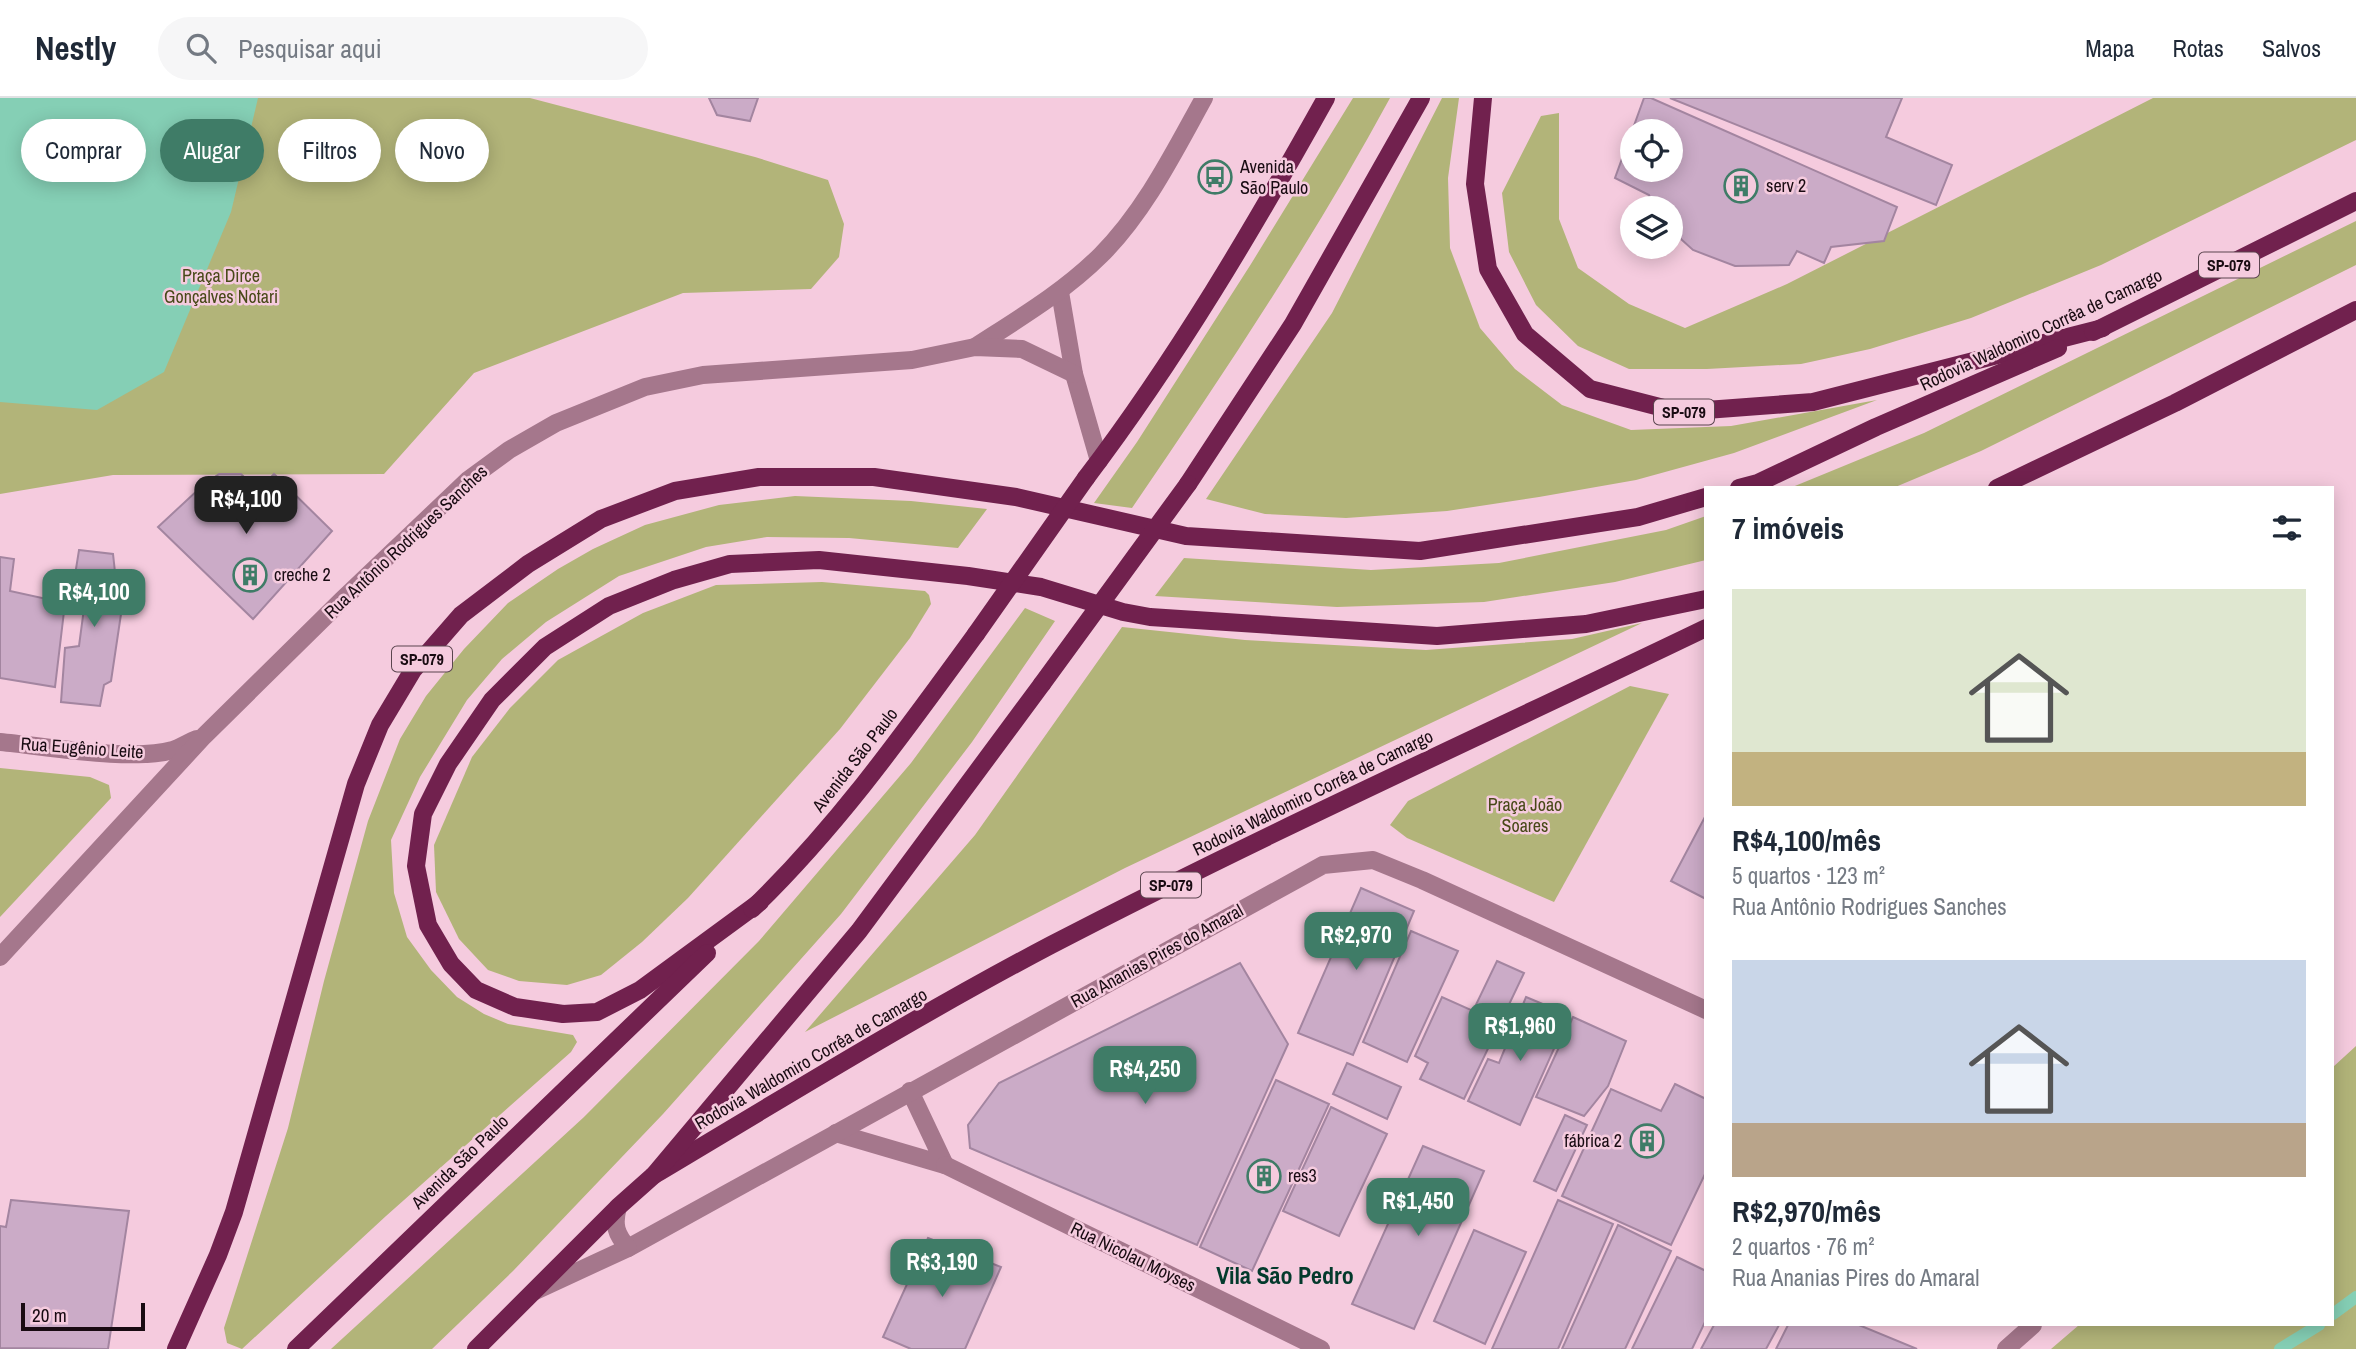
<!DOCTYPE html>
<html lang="pt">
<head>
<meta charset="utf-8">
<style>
	:root { --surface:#fff; --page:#f6f6f7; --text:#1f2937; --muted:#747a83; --line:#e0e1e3; --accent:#3f7c67 }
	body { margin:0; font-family:"Archivo Narrow",sans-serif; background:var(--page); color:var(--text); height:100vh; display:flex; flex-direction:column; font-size:26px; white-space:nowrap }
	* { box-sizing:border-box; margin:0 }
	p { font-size:23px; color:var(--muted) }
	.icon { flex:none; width:38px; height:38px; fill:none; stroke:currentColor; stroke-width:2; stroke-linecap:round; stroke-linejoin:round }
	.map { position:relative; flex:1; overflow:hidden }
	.side { position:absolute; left:1704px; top:388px; width:630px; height:840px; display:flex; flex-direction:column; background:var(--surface); border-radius:0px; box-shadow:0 4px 18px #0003 }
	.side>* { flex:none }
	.top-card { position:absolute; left:21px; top:21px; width:665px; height:63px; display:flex; gap:14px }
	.tools { position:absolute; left:1620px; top:21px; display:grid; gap:14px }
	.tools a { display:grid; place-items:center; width:63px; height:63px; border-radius:50%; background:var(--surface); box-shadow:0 4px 18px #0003; font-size:35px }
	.scale { position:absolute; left:21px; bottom:18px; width:124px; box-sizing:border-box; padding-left:7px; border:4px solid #190b12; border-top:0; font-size:19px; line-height:24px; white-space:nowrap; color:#190b12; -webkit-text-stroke:5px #f5cbde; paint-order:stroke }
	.price { position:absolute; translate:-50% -60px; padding:0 16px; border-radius:14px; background:var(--accent); color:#fff; font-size:23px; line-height:46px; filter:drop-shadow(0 2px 4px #0008) }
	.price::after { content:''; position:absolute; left:50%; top:42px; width:21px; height:16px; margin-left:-10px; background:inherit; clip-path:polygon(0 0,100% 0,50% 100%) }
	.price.selected { background:#222; color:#fff }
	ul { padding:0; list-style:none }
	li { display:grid; align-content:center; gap:14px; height:371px; padding:0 28px }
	li span { display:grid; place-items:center; height:217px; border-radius:0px; color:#555 }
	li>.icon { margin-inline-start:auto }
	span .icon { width:126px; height:126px; fill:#fffc; stroke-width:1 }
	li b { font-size:30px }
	h2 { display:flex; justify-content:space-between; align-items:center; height:84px; padding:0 28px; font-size:30px }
	.chip { padding:0 24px; border-radius:32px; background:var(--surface); box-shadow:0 4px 18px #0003; font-size:24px; line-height:63px }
	.chip.selected { background:var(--accent); color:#fff }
	header { display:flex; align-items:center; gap:42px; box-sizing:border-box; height:98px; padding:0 35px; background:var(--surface); border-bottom:2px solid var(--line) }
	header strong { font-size:33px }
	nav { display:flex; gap:38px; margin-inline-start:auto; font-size:24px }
	.search { width:490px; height:63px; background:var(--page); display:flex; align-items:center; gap:18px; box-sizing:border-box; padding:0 24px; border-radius:38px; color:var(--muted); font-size:26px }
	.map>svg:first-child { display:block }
	.green { fill:#b2b479 }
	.water { fill:#85cfb5 }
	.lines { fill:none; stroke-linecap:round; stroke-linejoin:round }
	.stream { stroke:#85cfb5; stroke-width:12 }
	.building { fill:#cbabc7; stroke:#a385a0; stroke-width:2; fill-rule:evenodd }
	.street { stroke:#a5778c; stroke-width:18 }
	.primary { stroke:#71214e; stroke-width:18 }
	.primary-bridge { stroke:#71214e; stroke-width:18 }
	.labels { text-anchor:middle; stroke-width:5; stroke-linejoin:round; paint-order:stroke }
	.shield { fill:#f5cbde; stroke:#5b454f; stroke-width:2 }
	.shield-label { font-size:16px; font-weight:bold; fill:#190b12 }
	.poi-label { font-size:18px; fill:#190b12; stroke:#f5cbde; text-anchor:start }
	.park-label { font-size:18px; fill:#484918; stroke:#f5cbde }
	.street-label { font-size:18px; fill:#190b12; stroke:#f5cbde }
	.district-label { font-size:24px; font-weight:bold; fill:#033a2c; stroke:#f5cbde }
</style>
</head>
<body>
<header>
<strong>Nestly</strong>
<div class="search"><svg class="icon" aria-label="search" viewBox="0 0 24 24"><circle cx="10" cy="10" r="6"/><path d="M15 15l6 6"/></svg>Pesquisar aqui</div>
<nav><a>Mapa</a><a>Rotas</a><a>Salvos</a></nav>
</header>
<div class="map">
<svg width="2356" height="1251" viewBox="0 0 2356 1251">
	<rect width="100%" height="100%" fill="#f5cbde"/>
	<g class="green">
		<path d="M 0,0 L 530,0 L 755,59 L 828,82 L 844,126 L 839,159 L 811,191 L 683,195 L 474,275 L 384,376 L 113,377 L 0,396 Z"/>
		<path d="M 1353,0 L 1390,0 C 1313,142 1223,277 1132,410 L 1094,405 L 1137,344 L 1251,166 Z"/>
		<path d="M 1442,0 L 1459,0 L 1448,80 L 1450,150 L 1480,230 L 1515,271 L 1562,307 L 1631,332 L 1731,328 L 1877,302 L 1734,355 L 1636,382 L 1539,399 L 1447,413 L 1346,420 L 1265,416 L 1206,401 L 1332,215 Z"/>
		<path d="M 2153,0 L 2356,0 L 2356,42 L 2101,167 L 1971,220 L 1870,251 L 1801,266 L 1707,271 L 1629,271 L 1578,248 L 1536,207 L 1509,154 L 1502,95 L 1541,18 L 1559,15 L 1559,121 L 1578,170 L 1629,206 L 1685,230 L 1787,186 Z"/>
		<path d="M 2356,123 L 2356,167 L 1981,353 L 1893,390 L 1790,390 L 1924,335 Z"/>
		<path d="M 795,398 L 911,403 L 987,411 L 958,450 L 849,440 L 767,439 L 706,449 L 619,478 L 546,524 L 502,561 L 467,602 L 420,679 L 391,742 L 394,795 L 407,839 L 431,872 L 457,899 L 484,916 L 508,926 L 573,937 L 577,944 L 571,954 L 386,1118 L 242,1251 L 227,1245 L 224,1230 L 288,1030 L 324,883 L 368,723 L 400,641 L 426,598 L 464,551 L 508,505 L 558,471 L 593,451 L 645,427 L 719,407 Z"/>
		<path d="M 1706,418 L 1706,462 L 1615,484 L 1484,504 L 1337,509 L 1155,498 L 1184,460 L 1371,472 L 1499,465 L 1666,432 Z"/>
		<path d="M 822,484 L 925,493 L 929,497 L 931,506 L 910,540 L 840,631 L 688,800 L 642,844 L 601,877 L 567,887 L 519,883 L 488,872 L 459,841 L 436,794 L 434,747 L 472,659 L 510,610 L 558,562 L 643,515 L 716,487 Z"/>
		<path d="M 1025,510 L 1055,523 L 972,644 L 841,816 L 663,1016 L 513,1173 L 432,1251 L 331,1251 L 584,1019 L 759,843 L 911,665 Z"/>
		<path d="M 1642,525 L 1125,770 L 805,934 L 975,737 L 1122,529 L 1245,542 L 1426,552 L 1572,541 Z"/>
		<path d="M 1630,588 L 1669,596 L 1554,804 L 1407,740 L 1390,727 L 1408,703 Z"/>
		<path d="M 0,670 L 90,679 L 109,687 L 111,700 L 0,819 Z"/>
		<path d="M 2356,948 L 2356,1251 L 2051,1251 L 2079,1227 L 2333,1227 L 2333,969 Z"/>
	</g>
	<path class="water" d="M 0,0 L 258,0 L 231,114 L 164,274 L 97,312 L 0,304 Z"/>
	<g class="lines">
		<g class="stream">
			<path d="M 2333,1216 L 2356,1199"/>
			<path d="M 2280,1251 L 2319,1227"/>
		</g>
	</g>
	<g class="building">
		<path d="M 709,0 L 758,0 L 750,23 L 717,17 Z"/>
		<path d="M 1644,0 L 1651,0 L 1897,109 L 1884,143 L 1831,149 L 1824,165 L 1797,153 L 1789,167 L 1735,168 L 1693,152 L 1671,132 L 1671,110 L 1653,110 L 1649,97 L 1615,80 ZM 1633,33 L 1671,33 L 1671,72 L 1633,72 Z"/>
		<path d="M 1670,0 L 1902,0 L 1886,39 L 1952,67 L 1936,107 Z"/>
		<path d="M 219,376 L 241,376 L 258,393 L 274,376 L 332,433 L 253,521 L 158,429 L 200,390 Z"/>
		<path d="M 79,452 L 113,456 L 115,474 L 127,476 L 111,583 L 104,587 L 100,608 L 61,604 L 65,550 L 79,548 L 85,503 L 71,502 Z"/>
		<path d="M 0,459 L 14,461 L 10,493 L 65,505 L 55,589 L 0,580 Z"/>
		<path d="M 1706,717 L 1706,801 L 1671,783 Z"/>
		<path d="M 1361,790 L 1414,813 L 1353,957 L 1298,935 Z"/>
		<path d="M 1411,833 L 1458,853 L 1407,964 L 1363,944 Z"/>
		<path d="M 1497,863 L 1524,875 L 1464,1001 L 1420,981 L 1428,965 L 1415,958 L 1442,899 L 1473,913 Z"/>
		<path d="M 1240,865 L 1288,946 L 1197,1147 L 970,1050 L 968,1027 L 999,985 Z"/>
		<path d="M 1526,899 L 1569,917 L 1520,1027 L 1468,1003 L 1488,961 L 1499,965 Z"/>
		<path d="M 1573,919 L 1626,943 L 1608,988 L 1584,1018 L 1536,999 Z"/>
		<path d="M 1347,965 L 1401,989 L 1387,1021 L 1333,996 Z"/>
		<path d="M 1276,982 L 1329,1006 L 1252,1173 L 1200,1149 Z"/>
		<path d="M 1675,986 L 1706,1001 L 1706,1074 L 1671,1147 L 1562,1098 L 1611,991 L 1661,1013 Z"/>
		<path d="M 1331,1009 L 1387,1036 L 1339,1138 L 1283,1113 Z"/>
		<path d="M 1565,1017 L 1587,1027 L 1556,1093 L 1534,1083 Z"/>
		<path d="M 1423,1048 L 1484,1073 L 1414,1231 L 1352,1206 Z"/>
		<path d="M 11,1102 L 129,1113 L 108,1251 L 0,1250 L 0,1128 L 6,1129 Z"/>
		<path d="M 1558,1102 L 1613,1126 L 1558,1251 L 1492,1251 Z"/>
		<path d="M 1618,1127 L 1671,1153 L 1625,1251 L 1562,1251 Z"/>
		<path d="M 1474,1132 L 1526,1154 L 1485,1246 L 1434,1223 Z"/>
		<path d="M 928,1140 L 1001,1169 L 965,1251 L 911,1251 L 883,1239 Z"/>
		<path d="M 1677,1159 L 1706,1173 L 1706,1222 L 1692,1251 L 1632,1251 Z"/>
		<path d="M 1714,1227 L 1779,1227 L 1766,1251 L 1701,1251 Z"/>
		<path d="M 1788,1227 L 1859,1227 L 1917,1251 L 1776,1251 Z"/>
	</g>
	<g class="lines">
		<g class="street">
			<path d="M 1060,194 L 1074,276 L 1099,363"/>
			<path d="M 975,249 C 1018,221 1064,194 1101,157 C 1145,113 1174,54 1204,0"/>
			<path d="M 0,644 C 45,648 131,664 173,652 C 181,649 189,644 197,641"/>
			<path d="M 0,859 L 204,638 L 342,502 L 468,382 L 509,352 L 556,325 L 645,289 L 703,277 L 912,262 L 975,249 L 1022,251 L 1074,276"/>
			<path d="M 836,1035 L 945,1067 L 910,993"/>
			<path d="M 945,1067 L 1321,1251"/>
			<path d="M 628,1150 L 1323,767 L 1373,762 L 1422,782 L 1706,912"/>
			<path d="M 535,1193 L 628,1150 C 616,1136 613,1127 618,1109"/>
			<path d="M 2006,1251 L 2033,1227"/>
		</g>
		<g class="primary">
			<path d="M 1483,0 L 1475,86 L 1488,171 L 1525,236 L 1590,291 L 1679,314 L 1813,304 L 2103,230"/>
			<path d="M 2093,234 L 2356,103"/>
			<path d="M 1086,380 C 1177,260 1253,131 1326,0"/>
			<path d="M 1188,386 L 1293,226 L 1421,0"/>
			<path d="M 1739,390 L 1758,385 L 1876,329 L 2058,250"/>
			<path d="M 1997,390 L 2175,305 L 2356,212"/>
			<path d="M 760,804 L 640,892 L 597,914 L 563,916 L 515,909 L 476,892 L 451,866 L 428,827 L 416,768 L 423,716 L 448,666 L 492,602 L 545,549 L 609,508 L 674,482 L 730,466 L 819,462 L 968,478 L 1041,489 L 1123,514 L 1150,519 L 1437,538 L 1586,526 L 1706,501"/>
			<path d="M 752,811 C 838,728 906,632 976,536"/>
			<path d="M 654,1077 C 785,999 916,918 1051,847 C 1266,735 1488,635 1706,530"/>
			<path d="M 176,1251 L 218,1157 L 234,1114 L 356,686 L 380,627 L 413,572 L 461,517 L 528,466 L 601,421 L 675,393 L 759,379 L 874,379 L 1016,399 L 1186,438 L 1420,453 L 1638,419 L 1706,399"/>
			<path d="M 296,1251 L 707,855"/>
			<path d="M 476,1251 L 618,1109 L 654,1077 L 859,833 L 1042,586"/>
		</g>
		<g class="primary-bridge">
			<path d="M 976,536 L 1086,380"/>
			<path d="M 1042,586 L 1188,386"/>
		</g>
	</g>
	<defs>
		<symbol id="bus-ring" viewBox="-11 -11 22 22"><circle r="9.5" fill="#f5cbde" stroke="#3f7c67" stroke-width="1.5"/><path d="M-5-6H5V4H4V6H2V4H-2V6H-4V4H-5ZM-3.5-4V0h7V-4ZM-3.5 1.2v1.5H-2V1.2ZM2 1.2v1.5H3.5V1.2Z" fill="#3f7c67"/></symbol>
		<symbol id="building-ring" viewBox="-11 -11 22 22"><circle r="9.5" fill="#f5cbde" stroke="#3f7c67" stroke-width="1.5"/><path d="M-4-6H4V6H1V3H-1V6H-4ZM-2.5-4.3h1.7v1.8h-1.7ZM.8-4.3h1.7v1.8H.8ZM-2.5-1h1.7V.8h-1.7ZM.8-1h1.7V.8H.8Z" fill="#3f7c67"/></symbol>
	</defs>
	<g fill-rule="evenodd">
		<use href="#bus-ring" x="1196" y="60" width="38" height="38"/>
		<use href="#building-ring" x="1722" y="69" width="38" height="38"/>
		<use href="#building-ring" x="231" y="458" width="38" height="38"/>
		<use href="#building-ring" x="1628" y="1024" width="38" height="38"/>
		<use href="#building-ring" x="1245" y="1059" width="38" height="38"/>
	</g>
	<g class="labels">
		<g class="shield">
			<rect x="2199" y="154.5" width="60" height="25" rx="5"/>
			<rect x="1654" y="301.5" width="60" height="25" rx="5"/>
			<rect x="392" y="548.5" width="60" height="25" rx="5"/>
			<rect x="1141" y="774.5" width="60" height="25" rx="5"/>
		</g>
		<g class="shield-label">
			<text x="2229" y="173">SP-079</text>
			<text x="1684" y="320">SP-079</text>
			<text x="422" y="567">SP-079</text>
			<text x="1171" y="793">SP-079</text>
		</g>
		<g class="poi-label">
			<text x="1240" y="75">Avenida<tspan x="1240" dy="21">São Paulo</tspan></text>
			<text x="1766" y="94">serv 2</text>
			<text x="274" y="483">creche 2</text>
			<text x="1622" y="1049" text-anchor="end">fábrica 2</text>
			<text x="1288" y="1084">res3</text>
		</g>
		<g class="park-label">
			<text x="221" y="184">Praça Dirce<tspan x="221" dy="21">Gonçalves Notari</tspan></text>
			<text x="1525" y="713">Praça João<tspan x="1525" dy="21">Soares</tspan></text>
		</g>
		<g class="street-label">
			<text transform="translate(2041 232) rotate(-25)" y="6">Rodovia Waldomiro Corrêa de Camargo</text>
			<text transform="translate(406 444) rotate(-43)" y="6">Rua Antônio Rodrigues Sanches</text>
			<text transform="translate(82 650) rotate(4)" y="6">Rua Eugênio Leite</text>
			<text transform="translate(855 662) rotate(-52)" y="6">Avenida São Paulo</text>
			<text transform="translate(1313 695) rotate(-26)" y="6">Rodovia Waldomiro Corrêa de Camargo</text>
			<text transform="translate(1157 858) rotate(-29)" y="6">Rua Ananias Pires do Amaral</text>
			<text transform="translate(811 961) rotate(-30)" y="6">Rodovia Waldomiro Corrêa de Camargo</text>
			<text transform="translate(460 1064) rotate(-44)" y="6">Avenida São Paulo</text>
			<text transform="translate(1133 1159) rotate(26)" y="6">Rua Nicolau Moyses</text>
		</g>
		<g class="district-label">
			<text x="1285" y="1186">Vila São Pedro</text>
		</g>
	</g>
</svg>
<div class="tools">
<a><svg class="icon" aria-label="locate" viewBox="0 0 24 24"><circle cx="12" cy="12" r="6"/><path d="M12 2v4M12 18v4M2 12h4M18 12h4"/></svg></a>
<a><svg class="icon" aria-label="layers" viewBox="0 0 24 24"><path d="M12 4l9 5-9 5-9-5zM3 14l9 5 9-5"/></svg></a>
</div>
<div class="scale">20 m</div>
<b class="price selected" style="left:246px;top:438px">R$4,100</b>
<b class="price" style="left:94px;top:531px">R$4,100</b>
<b class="price" style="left:1356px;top:874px">R$2,970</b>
<b class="price" style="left:1520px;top:965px">R$1,960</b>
<b class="price" style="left:1145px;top:1008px">R$4,250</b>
<b class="price" style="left:1418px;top:1140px">R$1,450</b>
<b class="price" style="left:942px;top:1201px">R$3,190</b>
<div class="top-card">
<a class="chip">Comprar</a>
<a class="chip selected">Alugar</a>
<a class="chip">Filtros</a>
<a class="chip">Novo</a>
</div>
<section class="side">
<h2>7 imóveis<svg class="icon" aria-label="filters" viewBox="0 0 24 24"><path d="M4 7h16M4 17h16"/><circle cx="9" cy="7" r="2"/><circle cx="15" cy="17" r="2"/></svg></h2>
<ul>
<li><span style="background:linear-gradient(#dfe7d0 75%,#c2b280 0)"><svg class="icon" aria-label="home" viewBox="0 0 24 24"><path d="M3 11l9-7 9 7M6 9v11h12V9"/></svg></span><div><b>R$4,100/mês</b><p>5 quartos · 123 m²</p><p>Rua Antônio Rodrigues Sanches</p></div></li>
<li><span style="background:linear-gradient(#c9d6e8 75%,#b9a48a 0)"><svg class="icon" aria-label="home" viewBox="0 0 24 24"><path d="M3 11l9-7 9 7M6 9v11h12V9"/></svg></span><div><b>R$2,970/mês</b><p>2 quartos · 76 m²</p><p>Rua Ananias Pires do Amaral</p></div></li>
</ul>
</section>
</div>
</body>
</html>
